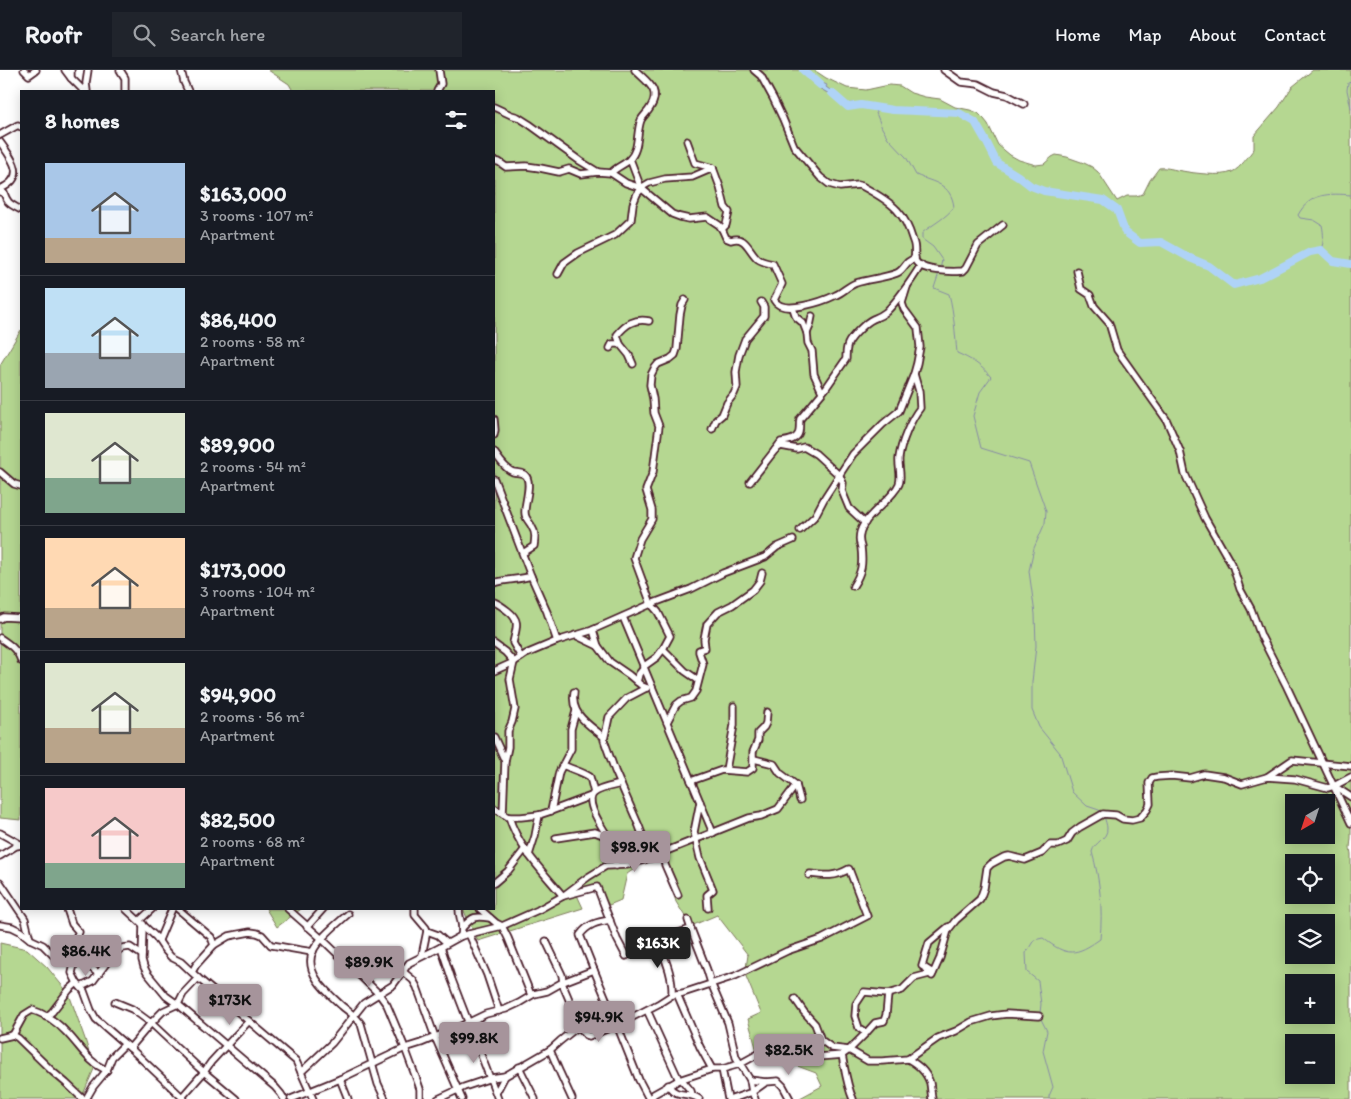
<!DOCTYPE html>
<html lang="en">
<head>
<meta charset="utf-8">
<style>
	:root { --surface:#171b24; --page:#20242c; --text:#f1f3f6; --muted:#9ea1a6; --line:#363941; --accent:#a6949b }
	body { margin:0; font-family:Itim,sans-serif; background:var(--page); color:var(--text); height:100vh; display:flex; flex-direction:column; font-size:19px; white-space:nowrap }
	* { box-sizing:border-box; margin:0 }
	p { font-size:16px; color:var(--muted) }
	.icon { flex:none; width:28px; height:28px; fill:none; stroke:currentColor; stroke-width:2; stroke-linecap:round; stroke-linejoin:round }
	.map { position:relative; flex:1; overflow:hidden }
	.drawer { position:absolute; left:20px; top:20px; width:475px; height:820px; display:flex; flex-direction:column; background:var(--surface); border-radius:0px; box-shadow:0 2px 12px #0003 }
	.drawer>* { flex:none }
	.needle { width:32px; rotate:219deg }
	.fabs { position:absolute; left:1285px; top:724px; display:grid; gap:10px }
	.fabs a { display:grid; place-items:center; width:50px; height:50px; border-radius:0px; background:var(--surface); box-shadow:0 2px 12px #0003; font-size:25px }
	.price { position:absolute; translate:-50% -42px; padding:0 11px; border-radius:5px; background:var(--accent); color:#111; font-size:16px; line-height:32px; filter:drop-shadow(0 1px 2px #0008) }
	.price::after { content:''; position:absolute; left:50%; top:30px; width:15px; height:11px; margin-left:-8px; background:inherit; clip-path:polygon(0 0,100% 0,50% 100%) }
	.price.on { background:#222; color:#fff }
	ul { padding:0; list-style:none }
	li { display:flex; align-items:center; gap:15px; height:125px; padding:0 25px }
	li+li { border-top:1px solid var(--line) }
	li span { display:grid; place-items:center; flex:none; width:140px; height:100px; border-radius:0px; color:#555 }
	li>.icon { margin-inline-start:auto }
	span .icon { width:60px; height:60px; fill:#fffc; stroke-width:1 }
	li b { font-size:21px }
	h2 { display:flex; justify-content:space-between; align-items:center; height:60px; padding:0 25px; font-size:21px }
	header { display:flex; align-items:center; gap:30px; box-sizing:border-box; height:70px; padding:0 25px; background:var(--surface); border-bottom:1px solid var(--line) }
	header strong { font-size:24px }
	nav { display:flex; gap:28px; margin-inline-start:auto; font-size:18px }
	.search { width:350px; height:45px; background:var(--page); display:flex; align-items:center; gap:12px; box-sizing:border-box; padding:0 18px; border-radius:0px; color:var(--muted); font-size:19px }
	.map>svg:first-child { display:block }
	.green { fill:#b5d791; stroke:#807b5e; fill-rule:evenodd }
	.water { fill:#afd3f7; stroke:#878ba5 }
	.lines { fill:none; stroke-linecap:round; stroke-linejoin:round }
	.stream { stroke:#878ba5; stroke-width:1 }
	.river { stroke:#afd3f7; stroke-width:8 }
	.minor-casing { stroke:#4a1f2b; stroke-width:9 }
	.minor { stroke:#fff; stroke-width:5.5 }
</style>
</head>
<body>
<header>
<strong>Roofr</strong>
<div class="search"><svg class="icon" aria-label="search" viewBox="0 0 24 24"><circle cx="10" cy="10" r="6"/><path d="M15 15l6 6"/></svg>Search here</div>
<nav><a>Home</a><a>Map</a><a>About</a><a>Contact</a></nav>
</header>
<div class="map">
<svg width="1351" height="1029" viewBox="0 0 1351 1029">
	<rect width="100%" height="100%" fill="#fff"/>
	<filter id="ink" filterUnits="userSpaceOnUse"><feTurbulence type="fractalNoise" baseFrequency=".02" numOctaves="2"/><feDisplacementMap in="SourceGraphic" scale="10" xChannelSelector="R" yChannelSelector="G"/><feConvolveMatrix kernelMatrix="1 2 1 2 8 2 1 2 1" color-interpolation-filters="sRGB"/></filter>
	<g filter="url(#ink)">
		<g class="green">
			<path d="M 268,0 L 799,0 L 819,18 L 833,26 L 845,37 L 853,33 L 844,34 C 837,28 831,21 824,15 C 816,8 811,10 805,0 L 814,0 L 826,8 L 847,18 L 866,20 L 889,15 L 900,16 L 911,23 L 925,27 L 940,29 L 955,37 L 970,40 L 978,43 L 984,49 L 988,54 L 998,75 L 1010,85 L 1019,90 L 1036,95 L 1044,94 L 1052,87 L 1056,85 L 1067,87 L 1084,93 L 1092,97 L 1098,102 L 1117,131 L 1127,126 L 1136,126 L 1143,124 L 1150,110 L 1159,98 C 1168,97 1174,100 1182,101 C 1193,103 1222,107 1232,102 C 1241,98 1248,86 1254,79 L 1254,66 L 1279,37 L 1292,17 L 1313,0 L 1351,0 L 1351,768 L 1350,778 L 1351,784 L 1351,1029 L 800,1029 L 800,1028 L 822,1016 L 816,1003 L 768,985 L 758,985 L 748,949 L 761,943 L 745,904 L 748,885 L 717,845 L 691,856 L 676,832 L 673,821 L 661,789 L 643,793 L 627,804 L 621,830 L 609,835 L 596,817 L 577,825 L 583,838 L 478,871 L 463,839 L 494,839 L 494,21 L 293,21 L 289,14 ZM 1294,732 L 1326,732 L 1326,765 L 1294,765 ZM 1294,792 L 1326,792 L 1326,825 L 1294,825 ZM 1294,852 L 1326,852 L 1326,885 L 1294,885 ZM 1294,912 L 1326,912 L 1326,945 L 1294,945 ZM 1294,972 L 1326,972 L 1326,1005 L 1294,1005 Z"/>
			<path d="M 21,260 L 21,750 L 0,748 L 0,295 Z"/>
			<path d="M 266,839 L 301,839 L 277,857 Z"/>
			<path d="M 0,873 L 27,879 L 47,897 L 69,924 L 85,969 L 94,999 L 81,1029 L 0,1029 Z"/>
		</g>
		<path class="water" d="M 799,0 L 805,0 C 810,9 818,11 827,15 L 826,17 L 837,25 L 844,34 L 858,34 L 850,37 L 845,37 L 833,26 L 819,18 Z"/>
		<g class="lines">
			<g class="stream">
				<path d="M 1351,12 L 1348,13 L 1347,20 L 1351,38"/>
				<path d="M 874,38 L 882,58 L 888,68 L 906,87 L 916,105 C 934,113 951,113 954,137 C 946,148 933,154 922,163 L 922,169 L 933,177 L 942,190 L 940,200"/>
				<path d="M 1321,180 C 1324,171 1324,164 1322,155 L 1314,150 L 1300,148 L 1298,145 C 1310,123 1329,123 1351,125"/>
				<path d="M 939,203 L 934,218 L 949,224 C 954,243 955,263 957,283 C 971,289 981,295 991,307 L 980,322 L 973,346 L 981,378 L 1029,393 L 1046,441 L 1045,453 L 1034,478 L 1029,501 L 1035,544 L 1036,576 L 1032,612 L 1032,640 L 1039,657 L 1060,683 L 1072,722 L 1087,736 L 1099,740 L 1102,743"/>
				<path d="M 1040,943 L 1041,934 L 1038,911 L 1027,902 L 1026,883 L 1034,870 L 1043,868 C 1067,887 1076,886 1100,869 C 1103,839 1100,810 1092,782 C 1094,772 1108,769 1107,758 C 1107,755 1105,750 1104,746"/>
				<path d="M 1040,947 L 1047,961 L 1043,981 L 1053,1017 L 1049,1026 L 1049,1029"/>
			</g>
			<g class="river">
				<path d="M 803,0 L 820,15"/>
				<path d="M 832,23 L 848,37 L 861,35 L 893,40 L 959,43 L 975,52 L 987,73 L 997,93 L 1018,106 L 1031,116 L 1044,121 L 1103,130 L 1117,140 L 1125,162 L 1140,173 L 1161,172 L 1190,188 L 1209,196 L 1234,215 L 1260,208 L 1310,182 L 1321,180 L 1333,191 L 1351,194"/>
			</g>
			<defs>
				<g id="minor">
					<path d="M 24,0 L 29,5 L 36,0"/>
					<path d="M 65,0 L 71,8"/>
					<path d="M 71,0 L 71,8 L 84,21"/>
					<path d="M 120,0 L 125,8 L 125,21"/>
					<path d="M 181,0 L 184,12 L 188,21"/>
					<path d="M 754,0 L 761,6 L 773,28 L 783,49 L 794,76 L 820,107 L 829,114 L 840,117 L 858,115 L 862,116 C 873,122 888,130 897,140 C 905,148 910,161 913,171 C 916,177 914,186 915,190 C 920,202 953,202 963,201 L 966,198 L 978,175 L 1003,155"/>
					<path d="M 944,0 L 961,12 L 978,14 L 994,22 L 1007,25 L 1024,34"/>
					<path d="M 87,21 L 86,13 L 88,0"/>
					<path d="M 437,21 L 441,14 L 439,0"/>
					<path d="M 494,37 L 511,45 L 518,47 L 529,54 L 580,91 L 598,102"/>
					<path d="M 0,65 L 18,55 L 21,57"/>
					<path d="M 687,71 L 695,93 L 713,98"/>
					<path d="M 0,72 C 12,89 28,107 0,119"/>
					<path d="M 630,89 L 641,118"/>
					<path d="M 494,91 L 499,92 L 506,97 L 526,96 L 540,98 L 559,102 L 569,99 L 581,104 L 598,102 L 611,103 L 626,113 L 641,118 L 672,144 L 680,147 L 689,149 L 707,147 L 719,155 L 722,159 L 726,168 L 731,170 C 746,165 748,180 758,189 C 762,192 768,193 773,194 L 782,214 L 774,230 C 782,246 824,231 836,225 C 843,222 848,216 856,213 C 869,209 884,208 897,203 C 902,201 904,196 908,192 C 908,192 914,188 915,188"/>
					<path d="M 713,98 L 720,117 L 725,137 L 729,142 L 726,155 L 722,159"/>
					<path d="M 611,103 C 616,97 624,95 629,90 C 640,79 636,63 641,50 C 643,46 648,42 650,38 C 662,20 647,12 635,0"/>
					<path d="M 0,122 L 4,123 C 8,135 11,134 21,140"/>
					<path d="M 1077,201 L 1081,219 L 1090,225 L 1094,236 L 1109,253 L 1117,280 L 1166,349 L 1180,381 L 1185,404 L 1205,448 L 1233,497 L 1240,519 L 1251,539 L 1261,566 L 1287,617 L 1351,753"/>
					<path d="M 558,204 L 564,193 L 578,183 L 615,165 L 631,150 L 633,134 L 637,124 L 644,116 L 649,113 L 665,109 L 692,107 L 713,98"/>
					<path d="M 685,230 L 682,235 L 680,245 L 677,279 L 675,285 L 670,289 L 658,294 L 654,299 L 651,305 L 650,315 L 653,329 L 654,343 L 659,356 L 653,402 L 646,420 L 652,440 L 652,449 L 640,469 L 634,488 L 651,534 L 658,542 L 670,566 L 663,579 L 685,601 L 698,610"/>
					<path d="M 793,238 L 796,247 L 803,253 L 807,263 L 808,273 L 812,281 L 814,304 L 822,322"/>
					<path d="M 807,263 L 810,256 L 812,246"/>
					<path d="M 610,278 L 612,274 L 620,274"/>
					<path d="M 633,294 L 629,285 L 620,274 L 617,265 C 626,254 635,248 649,251"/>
					<path d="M 494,349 L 495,360 L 494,365"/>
					<path d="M 712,359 L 716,350 L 722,345 L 727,333 L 734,324 L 737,317 L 736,302 L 739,285 L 745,269 L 764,246 L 764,237 L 761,232"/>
					<path d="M 775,380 L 781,372 C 788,371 797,370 799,362 C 800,357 799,354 800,349 L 826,318 L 846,289 C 846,284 846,279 848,274 C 851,267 866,252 873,249 C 878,247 881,246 886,242 C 900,228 911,211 921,195"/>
					<path d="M 494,382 C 499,389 505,399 513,402 C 517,403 521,402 525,405 C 533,412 524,434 525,443 C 525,449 530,452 532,457 C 536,463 535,469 534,476 L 523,483"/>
					<path d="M 0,402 L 14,414 L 21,416"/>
					<path d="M 494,409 L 531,506 L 547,542 L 557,571"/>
					<path d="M 750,412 L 775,380 L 781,376 L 797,379 L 804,377 L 816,384 L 840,406 L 843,413 L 842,421 L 849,438 L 865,453"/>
					<path d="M 800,460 L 815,446 L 825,427 L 853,384 L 883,354 L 899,341 L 914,304"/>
					<path d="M 494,513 C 506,509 519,510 531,506"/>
					<path d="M 853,516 C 862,502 863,494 861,477 C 851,450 890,435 899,414 C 902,407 898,396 899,388 C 901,373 911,349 920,338 L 919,321 L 914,304 L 917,293 L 920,277 L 918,258 L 904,239 L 902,233 L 907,217"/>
					<path d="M 494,532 C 499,534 503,537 508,541 C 521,551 516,558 513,573 L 521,587"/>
					<path d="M 623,547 L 713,763"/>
					<path d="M 0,549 L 4,547 L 21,548"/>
					<path d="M 593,560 L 598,576 L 610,592 L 629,605 L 642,616 L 647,618"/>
					<path d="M 575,565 L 598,576"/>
					<path d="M 0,568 C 9,574 18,580 21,591"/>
					<path d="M 494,574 L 505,582 L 514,592 L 510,609 L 515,639 L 512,652 L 508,661 L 508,677 L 505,691"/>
					<path d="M 643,597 L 657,587 L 663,579"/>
					<path d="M 494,601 L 514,592 L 526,584 L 557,571 L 590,561 L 651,534 L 691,519 L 723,503 L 765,487 L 777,477 L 793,470"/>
					<path d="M 637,612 L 639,604 L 644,598"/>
					<path d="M 646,618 L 627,628 L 609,647 L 604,670 L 615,701 L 639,756 L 651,788"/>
					<path d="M 574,622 C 570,644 588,654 604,667"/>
					<path d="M 667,652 L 676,635 L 681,631 L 691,628 L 696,621 L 703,594 L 699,582 L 699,580 L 705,578 L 704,569 L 707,554 L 718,542 L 732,535 L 753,520 L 760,511 L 762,503"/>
					<path d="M 494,667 L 505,691 L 503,744"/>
					<path d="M 754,689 L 774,694 L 780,703 L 796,715 L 800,730"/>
					<path d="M 563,695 C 571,699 583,702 590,707 L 594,723"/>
					<path d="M 726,700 L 734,655 L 734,636"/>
					<path d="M 1267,707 L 1292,690 L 1351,696"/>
					<path d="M 691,711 L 722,700 L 747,702 L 753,698 L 753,682 L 758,670 L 758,663 L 764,657 L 766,653 L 767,642"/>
					<path d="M 1334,716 L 1351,727"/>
					<path d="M 700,732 L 694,762 L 700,788 L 713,820 L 707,825 L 708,838"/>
					<path d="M 494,738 L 508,747 L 521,747 L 539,745 L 551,741 L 591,726"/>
					<path d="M 551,741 L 559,702 L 571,679 L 571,659 L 576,641"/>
					<path d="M 509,747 C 518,777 543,802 563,826 L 588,807 L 606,796 L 627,795 L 644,790 L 749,748 L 761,746 L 778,739 L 796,715"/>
					<path d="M 0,763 L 20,774"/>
					<path d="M 556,768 L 595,762 L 608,767"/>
					<path d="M 663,783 L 665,795 L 678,825"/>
					<path d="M 529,785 L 535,766 L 539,745"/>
					<path d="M 0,786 L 16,776 L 21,775"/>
					<path d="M 616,796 C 615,787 613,778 609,769 C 604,759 583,732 594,723 C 600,718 613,716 621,714"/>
					<path d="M 0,812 L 25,849 L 30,869"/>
					<path d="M 494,813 L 508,801 L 525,779"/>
					<path d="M 67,839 L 72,854 L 79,862 L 76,867 L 76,886 L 72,903 L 77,913 L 84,921 L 91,940 L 96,949 L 125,974"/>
					<path d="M 126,839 L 156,867 L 164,879 L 171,887 L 181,892 L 198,908 L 296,991 L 313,1029"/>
					<path d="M 178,839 L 211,867 L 214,875 L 196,895 L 192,902"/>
					<path d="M 288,839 L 322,869 L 379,924 L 387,935 L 405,978 L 340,1009 L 291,1029"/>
					<path d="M 415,839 L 415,845 L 426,858 L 427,861 L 422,885"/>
					<path d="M 459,839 C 459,850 464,854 461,866"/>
					<path d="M 480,839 L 496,853 L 502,856 L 508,868 L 531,925 L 533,924"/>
					<path d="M 348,844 C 337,854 319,868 313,881 C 303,903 328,923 342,936 C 349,942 356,946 361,954 L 378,1014 L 385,1029"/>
					<path d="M 140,850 L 152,839"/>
					<path d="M 143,854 L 142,890 L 144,897 L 147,903 L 166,926 L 180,936 L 275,1017 L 281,1024 L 284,1029"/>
					<path d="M 0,855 L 12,857 L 20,861 L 30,869 L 43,875 L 56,888 L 72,890"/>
					<path d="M 307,857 L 323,839"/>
					<path d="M 463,857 C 473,846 475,846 490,848"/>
					<path d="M 691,859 L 707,900 L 711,913 L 728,953 L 736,987 L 750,1010 L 752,1022 L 732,1029"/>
					<path d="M 427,861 L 438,865 L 447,873"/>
					<path d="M 469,864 L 502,856 L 538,840 L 563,826 L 597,817 L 617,869 L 626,886 L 665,867 L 691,859 L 688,850"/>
					<path d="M 159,870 L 172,839"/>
					<path d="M 546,871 L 562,905 L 563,912 L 594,900 L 580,865 C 588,854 597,852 610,850"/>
					<path d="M 658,871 C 665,889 673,905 672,925"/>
					<path d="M 214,875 L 229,866 L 250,862 L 257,863 L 262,865 L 271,875 C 285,877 298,880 313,882"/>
					<path d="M 76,886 L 99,904"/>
					<path d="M 594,900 L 617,955 L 658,934 L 672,925 L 683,923 L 735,906 L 787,881 L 822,869 L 867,846 L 849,799 C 835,807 826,806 810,804 L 809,805"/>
					<path d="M 402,901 L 413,910 L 417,917 L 435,967 L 462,1029"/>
					<path d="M 932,906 L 940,888 L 948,860 L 956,850 L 980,829 L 984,818 L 987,798 L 991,794 L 1004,787 L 1009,786 L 1025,790 L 1042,783 L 1050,775 L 1058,775 L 1067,771 L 1072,763 L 1080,757 L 1103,744 L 1116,745 L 1123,749 L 1132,750 L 1140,748 L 1147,740 L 1150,734 L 1149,713 L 1152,708 L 1157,707 L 1172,706 L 1190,708 L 1204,704 L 1224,707 L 1242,714 L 1267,707 L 1295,709 L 1328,718 L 1334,716 L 1351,707"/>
					<path d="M 562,913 L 582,960 L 586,965 L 589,966 L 617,955 L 639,1010 L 649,1029"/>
					<path d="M 81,917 L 93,911 L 113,884 L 122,878 L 130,877 L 142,885"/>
					<path d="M 677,924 L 700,977 L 712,999"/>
					<path d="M 795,929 L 804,942 L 815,954 L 821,970 L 832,978 L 849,980 L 866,963 L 859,958 L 855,946 L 856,934 L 864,922 L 888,924 L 902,920 L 914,908 L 933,903 L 922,896 L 929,873 L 948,857"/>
					<path d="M 115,932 L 132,939 L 151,953 L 163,941 L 178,934 L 183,924 L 198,908"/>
					<path d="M 647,940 L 679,1010"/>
					<path d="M 46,947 L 52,942 L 69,920 L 77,913"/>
					<path d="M 866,963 L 875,953 L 884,951 L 886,945 L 888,924"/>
					<path d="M 13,965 L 24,945 L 32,940 C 45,944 58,953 67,963 C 80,976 89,994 107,1000"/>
					<path d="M 0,968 L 13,965 L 18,968 L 53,1002 L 66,1013 L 83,1029"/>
					<path d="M 130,978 L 184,1029"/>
					<path d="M 550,980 L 560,1003 L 572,1029"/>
					<path d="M 807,987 L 813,983 L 821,970"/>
					<path d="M 908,989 C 918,995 926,1001 930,1013 C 931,1018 931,1024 932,1029"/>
					<path d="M 519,997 L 535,1029"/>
					<path d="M 722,999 L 728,1029"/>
					<path d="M 301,1002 L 332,973 L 364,933 L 393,915 L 409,893 L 441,877"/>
					<path d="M 340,1009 L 348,1029"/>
					<path d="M 682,1010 L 691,1021 L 692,1025"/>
					<path d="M 750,1010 L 766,1012 L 778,1011 L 783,1016 L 790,1029"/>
					<path d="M 668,1015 C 677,1029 688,1021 699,1029"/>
					<path d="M 496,1023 L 505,1006"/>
					<path d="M 182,1027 L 204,1002 L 211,992 L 249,951"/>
					<path d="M 86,1029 L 93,1017 L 107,1000 L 112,987 L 125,974 L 130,978 L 151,953 L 198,997 L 236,1029"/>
					<path d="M 420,1029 L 420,1019 L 418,1013 L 405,978 L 421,973 L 457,958 L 486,944 L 506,939 L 519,933 L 534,924 L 547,921 L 563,912"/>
					<path d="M 438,1029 L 464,1017 L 491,1008 L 505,1006 L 550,980 L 560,971 L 580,955"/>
					<path d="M 498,1029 L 452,910 L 441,877 L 461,866 L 469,864 L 487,905 L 499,941"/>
					<path d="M 650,1029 L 654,1024 L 679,1010 L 712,999 L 722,999 L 740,994 L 771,977 C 781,977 788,984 797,986 C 812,989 827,986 842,985"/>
					<path d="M 755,1029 L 752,1022 L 766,1012"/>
					<path d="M 853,1029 C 847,1016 845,1000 842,985 L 849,980 L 868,991 L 882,991 L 908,989 L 938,968 L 956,961 L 971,952 L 991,946 L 1007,944 L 1039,946"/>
				</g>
			</defs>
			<use href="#minor" class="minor-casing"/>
			<use href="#minor" class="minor"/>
		</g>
	</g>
</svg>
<div class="fabs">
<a><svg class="needle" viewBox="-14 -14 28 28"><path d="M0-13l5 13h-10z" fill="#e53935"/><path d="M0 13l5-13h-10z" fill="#9ea1a6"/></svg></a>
<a><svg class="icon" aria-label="locate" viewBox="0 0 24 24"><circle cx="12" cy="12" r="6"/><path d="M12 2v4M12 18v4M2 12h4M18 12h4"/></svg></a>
<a><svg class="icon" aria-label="layers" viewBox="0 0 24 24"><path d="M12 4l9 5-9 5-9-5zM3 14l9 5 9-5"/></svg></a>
<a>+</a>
<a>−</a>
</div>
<b class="price" style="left:635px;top:803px">$98.9K</b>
<b class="price on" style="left:658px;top:899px">$163K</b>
<b class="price" style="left:86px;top:907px">$86.4K</b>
<b class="price" style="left:369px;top:918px">$89.9K</b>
<b class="price" style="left:230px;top:956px">$173K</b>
<b class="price" style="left:599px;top:973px">$94.9K</b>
<b class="price" style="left:474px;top:994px">$99.8K</b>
<b class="price" style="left:789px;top:1006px">$82.5K</b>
<section class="drawer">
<h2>8 homes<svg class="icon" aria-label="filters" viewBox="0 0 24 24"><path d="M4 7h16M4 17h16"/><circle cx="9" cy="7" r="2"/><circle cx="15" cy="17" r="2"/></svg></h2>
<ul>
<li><span style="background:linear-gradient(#a9c7e8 75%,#b9a48a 0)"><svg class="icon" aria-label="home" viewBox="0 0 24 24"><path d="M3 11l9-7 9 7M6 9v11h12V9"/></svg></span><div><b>$163,000</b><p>3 rooms · 107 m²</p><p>Apartment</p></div></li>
<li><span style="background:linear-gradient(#bfe0f5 65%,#9aa5b1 0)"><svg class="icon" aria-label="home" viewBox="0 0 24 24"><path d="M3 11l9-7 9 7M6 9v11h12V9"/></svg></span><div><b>$86,400</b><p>2 rooms · 58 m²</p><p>Apartment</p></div></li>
<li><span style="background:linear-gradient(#dfe7d0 65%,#7fa58c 0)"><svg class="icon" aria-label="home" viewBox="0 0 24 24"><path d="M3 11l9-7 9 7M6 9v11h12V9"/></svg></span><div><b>$89,900</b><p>2 rooms · 54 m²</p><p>Apartment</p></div></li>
<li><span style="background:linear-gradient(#ffd9b3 70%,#b9a48a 0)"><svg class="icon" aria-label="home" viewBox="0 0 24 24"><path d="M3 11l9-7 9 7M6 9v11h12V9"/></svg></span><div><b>$173,000</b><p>3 rooms · 104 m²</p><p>Apartment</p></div></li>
<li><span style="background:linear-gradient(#dfe7d0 65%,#b9a48a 0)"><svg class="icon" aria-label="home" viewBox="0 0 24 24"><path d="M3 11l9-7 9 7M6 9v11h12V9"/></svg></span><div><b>$94,900</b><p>2 rooms · 56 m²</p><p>Apartment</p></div></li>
<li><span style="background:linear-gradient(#f6c9c9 75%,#7fa58c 0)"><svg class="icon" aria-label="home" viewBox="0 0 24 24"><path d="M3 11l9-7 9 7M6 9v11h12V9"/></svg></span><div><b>$82,500</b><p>2 rooms · 68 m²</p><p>Apartment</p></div></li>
</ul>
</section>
</div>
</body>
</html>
